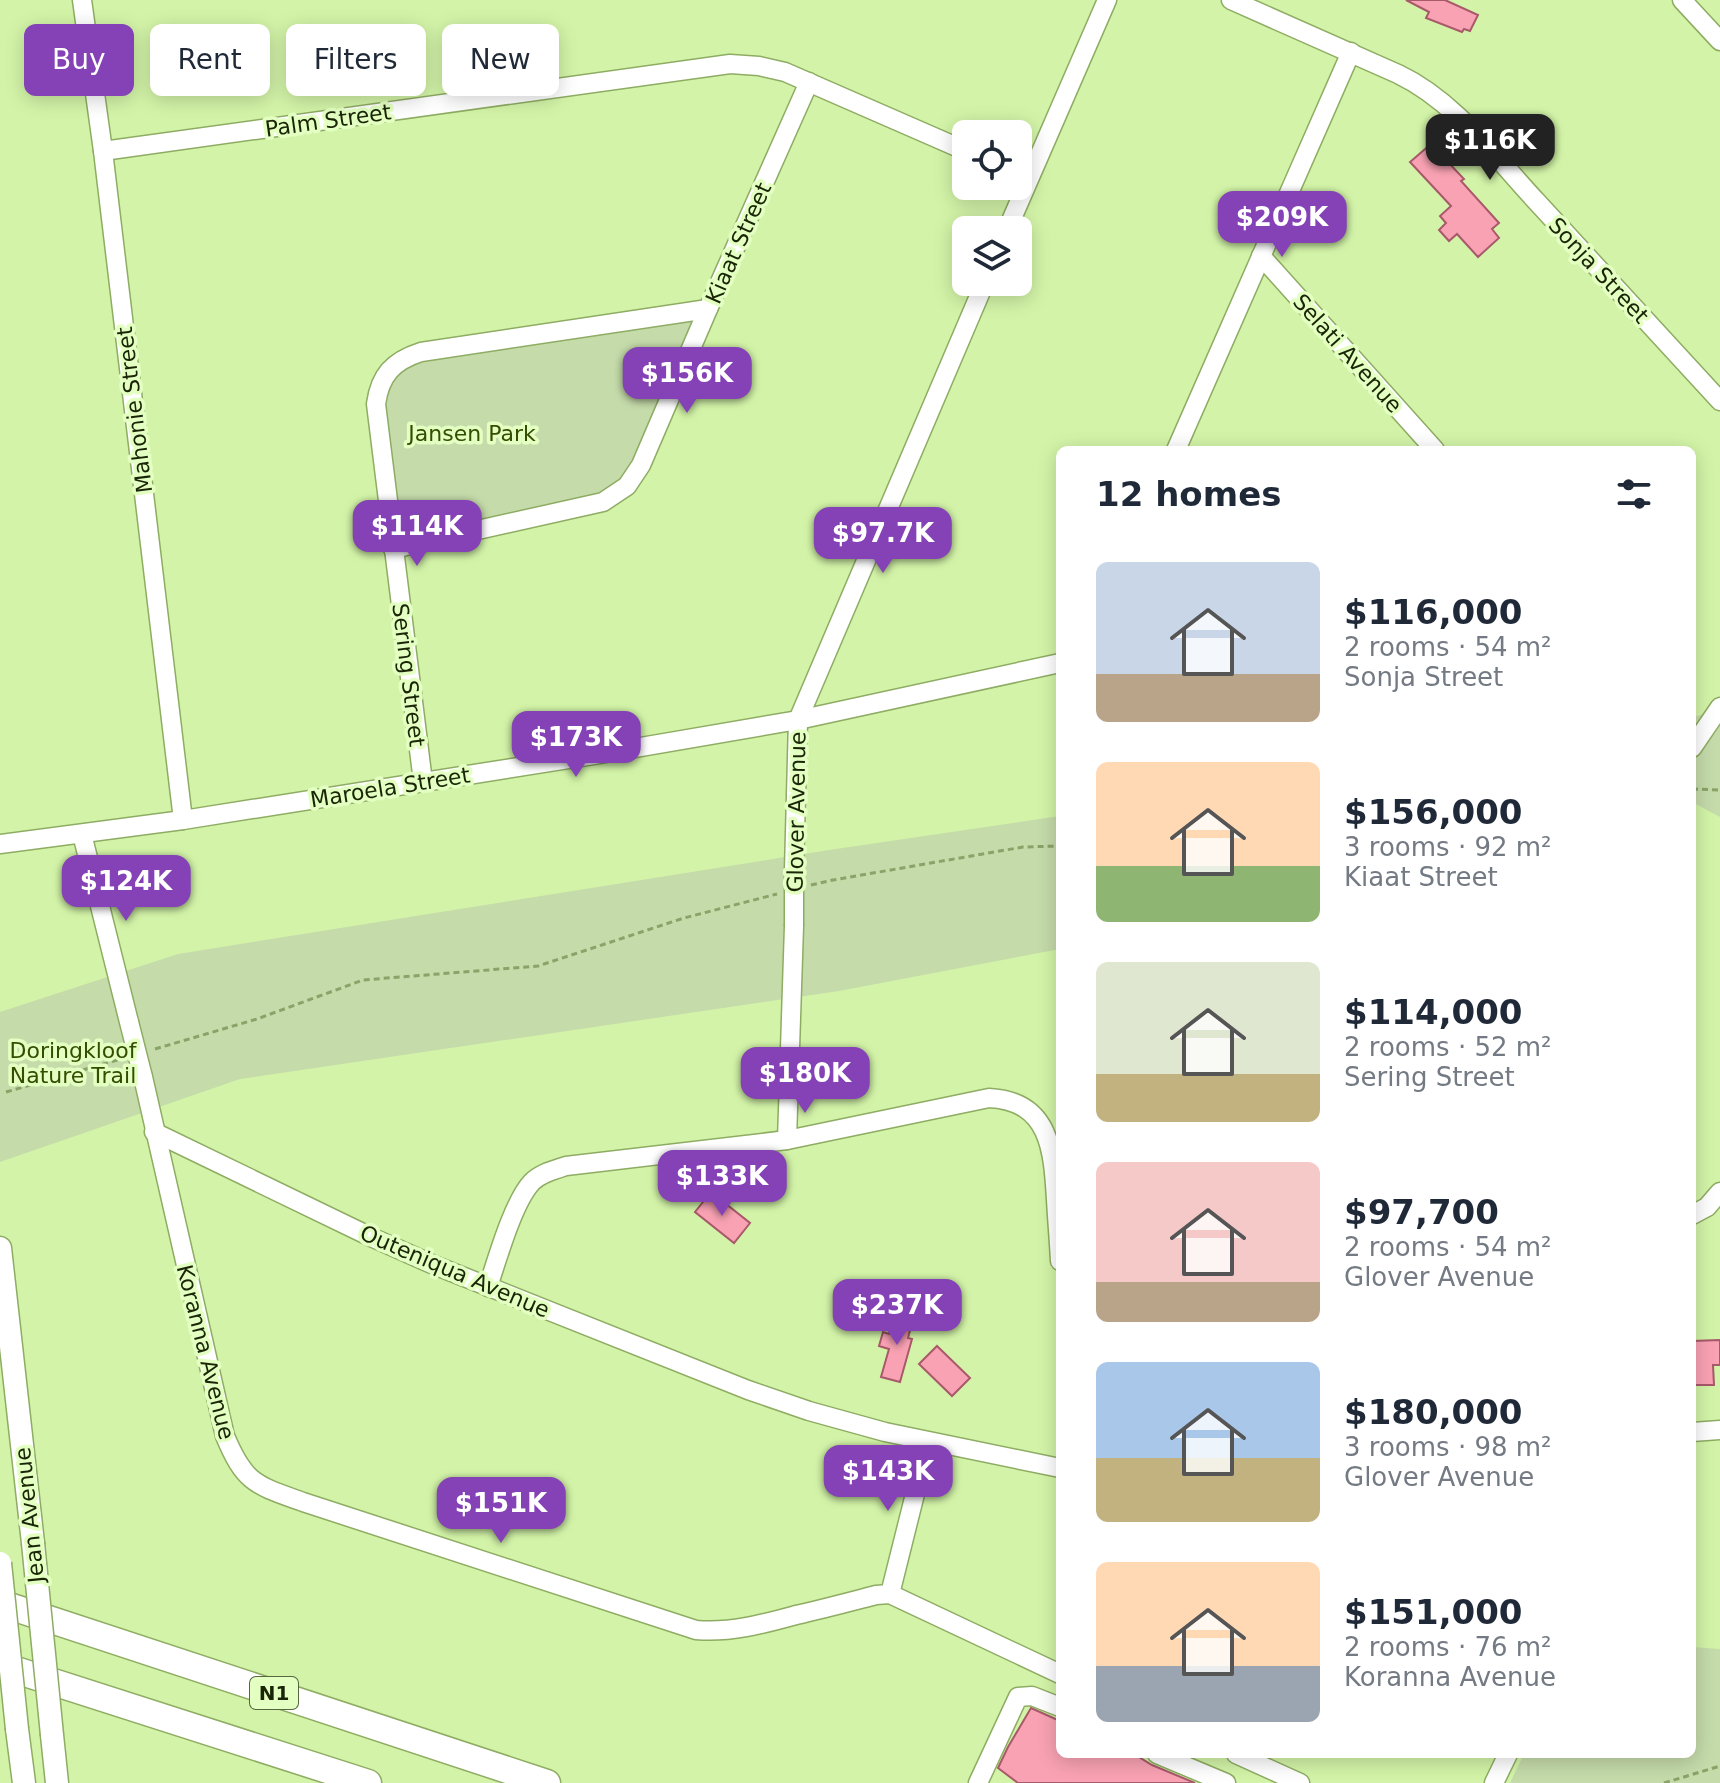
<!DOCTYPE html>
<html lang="en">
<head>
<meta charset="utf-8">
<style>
	:root { --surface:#fff; --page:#f2f2f3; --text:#1f2937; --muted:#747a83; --accent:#8442b6 }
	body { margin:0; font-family:"DejaVu Sans",sans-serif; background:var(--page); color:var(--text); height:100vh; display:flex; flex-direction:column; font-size:30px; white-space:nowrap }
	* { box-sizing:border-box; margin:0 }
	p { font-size:26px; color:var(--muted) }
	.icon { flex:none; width:44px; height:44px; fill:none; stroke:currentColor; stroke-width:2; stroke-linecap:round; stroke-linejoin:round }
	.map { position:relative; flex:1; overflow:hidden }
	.panel { position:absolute; left:1056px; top:446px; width:640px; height:1312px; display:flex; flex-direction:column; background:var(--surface); border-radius:12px; box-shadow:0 4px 20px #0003 }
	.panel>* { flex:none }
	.hud { position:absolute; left:24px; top:24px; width:760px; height:72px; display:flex; gap:16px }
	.fabs { position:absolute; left:952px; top:120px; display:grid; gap:16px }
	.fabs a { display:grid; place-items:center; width:80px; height:80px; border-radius:12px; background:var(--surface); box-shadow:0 4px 20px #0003; font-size:40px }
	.price { position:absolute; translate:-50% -68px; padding:0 18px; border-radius:16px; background:var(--accent); color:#fff; font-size:26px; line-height:52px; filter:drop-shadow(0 2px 4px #0008) }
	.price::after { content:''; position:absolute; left:50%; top:48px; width:24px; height:18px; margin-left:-12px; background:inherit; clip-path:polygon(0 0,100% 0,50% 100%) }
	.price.on { background:#222; color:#fff }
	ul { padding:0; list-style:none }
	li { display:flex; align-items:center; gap:24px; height:200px; padding:0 40px }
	li span { display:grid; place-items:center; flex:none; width:224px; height:160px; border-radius:12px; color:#555 }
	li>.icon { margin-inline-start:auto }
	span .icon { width:96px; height:96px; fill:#fffc; stroke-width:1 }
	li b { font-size:34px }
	h2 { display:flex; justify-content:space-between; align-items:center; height:96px; padding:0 40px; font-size:34px }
	.chip { padding:0 28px; border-radius:12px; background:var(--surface); box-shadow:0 4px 20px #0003; font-size:28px; line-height:72px }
	.chip.on { background:var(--accent); color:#fff }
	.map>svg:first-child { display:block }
	.green { fill:#c5dbaa }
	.building { fill:#f9a2b3; stroke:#a8596a; stroke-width:2 }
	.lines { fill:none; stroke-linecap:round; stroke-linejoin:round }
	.minor-casing { stroke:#8eac63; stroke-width:21 }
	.major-casing { stroke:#8eac63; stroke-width:25 }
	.highway-casing { stroke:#8eac63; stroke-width:29 }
	.path { stroke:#8aa368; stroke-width:3; stroke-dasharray:6 4; stroke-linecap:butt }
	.minor { stroke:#fff; stroke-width:18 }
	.major { stroke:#fff; stroke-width:22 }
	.highway { stroke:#fff; stroke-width:26 }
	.minor-bridge-casing { stroke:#8eac63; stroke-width:21; stroke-linecap:butt }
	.major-bridge-casing { stroke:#8eac63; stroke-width:25; stroke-linecap:butt }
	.minor-bridge { stroke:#fff; stroke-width:18 }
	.major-bridge { stroke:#fff; stroke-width:22 }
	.labels { text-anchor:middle; stroke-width:7; stroke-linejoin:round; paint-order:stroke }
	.shield { fill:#e4ffc2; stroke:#56663e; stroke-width:2 }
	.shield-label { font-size:20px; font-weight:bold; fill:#192506 }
	.street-label { font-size:22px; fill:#192506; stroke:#e4ffc2 }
	.park-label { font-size:22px; fill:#354d00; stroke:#e4ffc2 }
</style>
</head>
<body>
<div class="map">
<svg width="1720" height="1783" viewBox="0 0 1720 1783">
	<rect width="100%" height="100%" fill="#d3f4a8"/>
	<g class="green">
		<path d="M 698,316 L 629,479 L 599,499 L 396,542 L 376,381 L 384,367 Z"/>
		<path d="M 1720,711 L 1720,817 L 1692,802 L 1692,717 Z"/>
		<path d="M 1060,816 L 1060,949 L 839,991 L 240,1079 L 0,1162 L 0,1012 L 178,954 L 829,850 Z"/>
		<path d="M 1692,1647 L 1720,1649 L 1720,1783 L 1510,1783 L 1524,1754 L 1692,1754 Z"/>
	</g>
	<g class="building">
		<path d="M 1406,0 L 1445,0 L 1478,15 L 1470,31 L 1464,29 L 1462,32 L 1426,18 L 1429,12 Z"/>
		<path d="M 1431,144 L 1464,179 L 1461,181 L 1499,223 L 1492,229 L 1499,238 L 1478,257 L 1457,234 L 1449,241 L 1439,230 L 1446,223 L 1440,216 L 1451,206 L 1410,162 Z"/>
		<path d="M 711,1192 L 750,1223 L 734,1243 L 695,1212 Z"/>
		<path d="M 894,1314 L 913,1319 L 908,1338 L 912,1339 L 900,1382 L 881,1377 L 889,1349 L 879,1346 L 883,1332 L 889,1334 Z"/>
		<path d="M 1720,1340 L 1720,1365 L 1713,1365 L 1714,1385 L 1692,1385 L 1692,1341 Z"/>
		<path d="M 937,1346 L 970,1378 L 952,1396 L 919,1364 Z"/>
		<path d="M 1031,1708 L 1060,1721 L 1060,1754 L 1134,1754 L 1152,1765 L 1195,1783 L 1018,1783 L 998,1768 L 1008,1747 Z"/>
	</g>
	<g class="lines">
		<defs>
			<g id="minor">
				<path d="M 82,0 L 103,151 L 183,820"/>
				<path d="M 1231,0 L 1398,74 C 1455,101 1495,157 1537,202 C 1598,269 1659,335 1720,401"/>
				<path d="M 1682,0 L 1720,41"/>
				<path d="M 103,151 L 730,64 L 759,66 L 785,72 L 966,151"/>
				<path d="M 1007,230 L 1107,0"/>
				<path d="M 1261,256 L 1435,450"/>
				<path d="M 1176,450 L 1351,52"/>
				<path d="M 393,549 L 603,502 L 627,486 L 641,465 L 708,309 L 809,82"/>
				<path d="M 1692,748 L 1720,707"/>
				<path d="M 423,782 L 376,404 C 380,375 393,361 421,352 L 708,309"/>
				<path d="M 82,834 L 129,1022"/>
				<path d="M 0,844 L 183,820 L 594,755 L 798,720 L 1060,663"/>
				<path d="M 794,870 L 798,720 L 985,282"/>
				<path d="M 143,1077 L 225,1436 C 245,1484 256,1485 303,1502 L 696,1630 C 731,1633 763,1624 796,1615 C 823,1609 849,1602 876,1595 L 890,1594 L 1060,1674"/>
				<path d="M 154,1132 L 371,1237 L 434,1265 L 748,1390 L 809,1411 L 885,1432 L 1060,1468"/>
				<path d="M 787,1140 L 794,926"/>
				<path d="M 1692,1215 L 1707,1207 L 1720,1192"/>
				<path d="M 488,1287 C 497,1260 513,1202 532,1182 C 541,1173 554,1170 566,1166 L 787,1140 L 989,1098 C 1050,1101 1053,1150 1056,1199 C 1057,1219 1059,1240 1060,1261"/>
				<path d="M 1692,1432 L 1720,1430"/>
				<path d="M 890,1594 L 928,1442"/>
				<path d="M 1157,1754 L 1226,1783"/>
				<path d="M 1236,1754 L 1300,1783"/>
				<path d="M 978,1783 L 1018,1697 L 1032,1696 L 1060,1707"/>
				<path d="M 1494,1783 L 1508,1754"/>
			</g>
			<g id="major">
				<path d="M 0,1248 L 33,1543"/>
				<path d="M 17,1729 L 24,1783"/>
				<path d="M 52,1735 L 57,1783"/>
			</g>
			<g id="highway">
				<path d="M 0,1603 L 547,1783"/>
				<path d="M 0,1665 L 368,1783"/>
			</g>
		</defs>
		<use href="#minor" class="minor-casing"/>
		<use href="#major" class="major-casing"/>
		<use href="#highway" class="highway-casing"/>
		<g class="path">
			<path d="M 1692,789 L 1720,790"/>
			<path d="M 811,885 L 833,880 L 1023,847 L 1060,846"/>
			<path d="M 155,1049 L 257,1019 L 363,980 L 538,966 L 684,918 L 777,894"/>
			<path d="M 6,1092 L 121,1059"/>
			<path d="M 1664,1783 L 1720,1766"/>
		</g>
		<use href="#minor" class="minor"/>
		<use href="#major" class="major"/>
		<use href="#highway" class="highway"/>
		<defs>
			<g id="minor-bridge">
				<path d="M 794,926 L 794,870"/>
				<path d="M 129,1022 L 143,1077"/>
			</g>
			<g id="major-bridge">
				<path d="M 33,1543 L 52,1735"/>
				<path d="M 0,1563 L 17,1729"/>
			</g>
		</defs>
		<use href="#minor-bridge" class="minor-bridge-casing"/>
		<use href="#major-bridge" class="major-bridge-casing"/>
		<use href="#minor-bridge" class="minor-bridge"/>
		<use href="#major-bridge" class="major-bridge"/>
	</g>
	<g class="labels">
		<rect class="shield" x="250" y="1677" width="48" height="32" rx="6"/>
		<g class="shield-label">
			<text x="274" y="1700">N1</text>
		</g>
		<g class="street-label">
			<text transform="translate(328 120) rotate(-8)" y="8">Palm Street</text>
			<text transform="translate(738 243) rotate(-66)" y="8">Kiaat Street</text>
			<text transform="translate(1599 270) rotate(47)" y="8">Sonja Street</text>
			<text transform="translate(1348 353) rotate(48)" y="8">Selati Avenue</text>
			<text transform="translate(134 410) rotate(-97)" y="8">Mahonie Street</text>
			<text transform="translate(409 675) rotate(83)" y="8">Sering Street</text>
			<text transform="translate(390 787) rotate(-9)" y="8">Maroela Street</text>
			<text transform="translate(796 812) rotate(-89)" y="8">Glover Avenue</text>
			<text transform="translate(455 1271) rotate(23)" y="8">Outeniqua Avenue</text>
			<text transform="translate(206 1352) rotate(76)" y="8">Koranna Avenue</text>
			<text transform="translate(29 1515) rotate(-96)" y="8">Jean Avenue</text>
		</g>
		<g class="park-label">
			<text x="472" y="441">Jansen Park</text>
			<text x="73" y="1058">Doringkloof<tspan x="73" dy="25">Nature Trail</tspan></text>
		</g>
	</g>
</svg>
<div class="fabs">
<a><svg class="icon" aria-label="locate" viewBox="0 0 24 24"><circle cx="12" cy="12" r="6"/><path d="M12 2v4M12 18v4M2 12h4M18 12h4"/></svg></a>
<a><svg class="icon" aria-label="layers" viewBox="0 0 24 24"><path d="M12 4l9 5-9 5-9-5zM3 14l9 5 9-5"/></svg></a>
</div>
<b class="price on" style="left:1490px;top:182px">$116K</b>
<b class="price" style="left:1282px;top:259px">$209K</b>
<b class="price" style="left:687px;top:415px">$156K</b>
<b class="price" style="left:417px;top:568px">$114K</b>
<b class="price" style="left:883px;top:575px">$97.7K</b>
<b class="price" style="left:576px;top:779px">$173K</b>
<b class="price" style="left:126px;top:923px">$124K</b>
<b class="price" style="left:805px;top:1115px">$180K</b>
<b class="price" style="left:722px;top:1218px">$133K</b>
<b class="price" style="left:897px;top:1347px">$237K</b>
<b class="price" style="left:888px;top:1513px">$143K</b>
<b class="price" style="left:501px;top:1545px">$151K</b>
<div class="hud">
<a class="chip on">Buy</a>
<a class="chip">Rent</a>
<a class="chip">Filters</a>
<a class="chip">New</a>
</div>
<section class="panel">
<h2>12 homes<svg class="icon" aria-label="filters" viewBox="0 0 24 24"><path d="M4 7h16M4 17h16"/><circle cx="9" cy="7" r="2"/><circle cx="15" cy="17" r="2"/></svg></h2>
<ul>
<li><span style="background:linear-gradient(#c9d6e8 70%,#b9a48a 0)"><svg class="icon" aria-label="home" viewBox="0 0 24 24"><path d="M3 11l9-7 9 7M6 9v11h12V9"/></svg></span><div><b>$116,000</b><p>2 rooms · 54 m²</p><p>Sonja Street</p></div></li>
<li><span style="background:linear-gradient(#ffd9b3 65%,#8fb573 0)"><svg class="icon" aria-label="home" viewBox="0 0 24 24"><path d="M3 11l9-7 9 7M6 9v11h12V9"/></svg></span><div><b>$156,000</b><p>3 rooms · 92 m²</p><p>Kiaat Street</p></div></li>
<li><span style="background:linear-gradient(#dfe7d0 70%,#c2b280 0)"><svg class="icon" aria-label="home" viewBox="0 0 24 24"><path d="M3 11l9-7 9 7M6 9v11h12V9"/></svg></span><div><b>$114,000</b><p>2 rooms · 52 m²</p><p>Sering Street</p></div></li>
<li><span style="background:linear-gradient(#f6c9c9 75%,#b9a48a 0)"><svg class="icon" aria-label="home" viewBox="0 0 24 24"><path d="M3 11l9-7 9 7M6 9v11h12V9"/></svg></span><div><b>$97,700</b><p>2 rooms · 54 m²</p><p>Glover Avenue</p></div></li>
<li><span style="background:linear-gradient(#a9c7e8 60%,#c2b280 0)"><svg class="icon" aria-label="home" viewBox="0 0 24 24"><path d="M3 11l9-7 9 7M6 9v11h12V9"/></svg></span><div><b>$180,000</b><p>3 rooms · 98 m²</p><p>Glover Avenue</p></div></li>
<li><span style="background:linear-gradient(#ffd9b3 65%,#9aa5b1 0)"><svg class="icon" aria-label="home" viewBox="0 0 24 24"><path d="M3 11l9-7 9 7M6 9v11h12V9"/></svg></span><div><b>$151,000</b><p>2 rooms · 76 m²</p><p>Koranna Avenue</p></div></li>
</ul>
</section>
</div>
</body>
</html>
